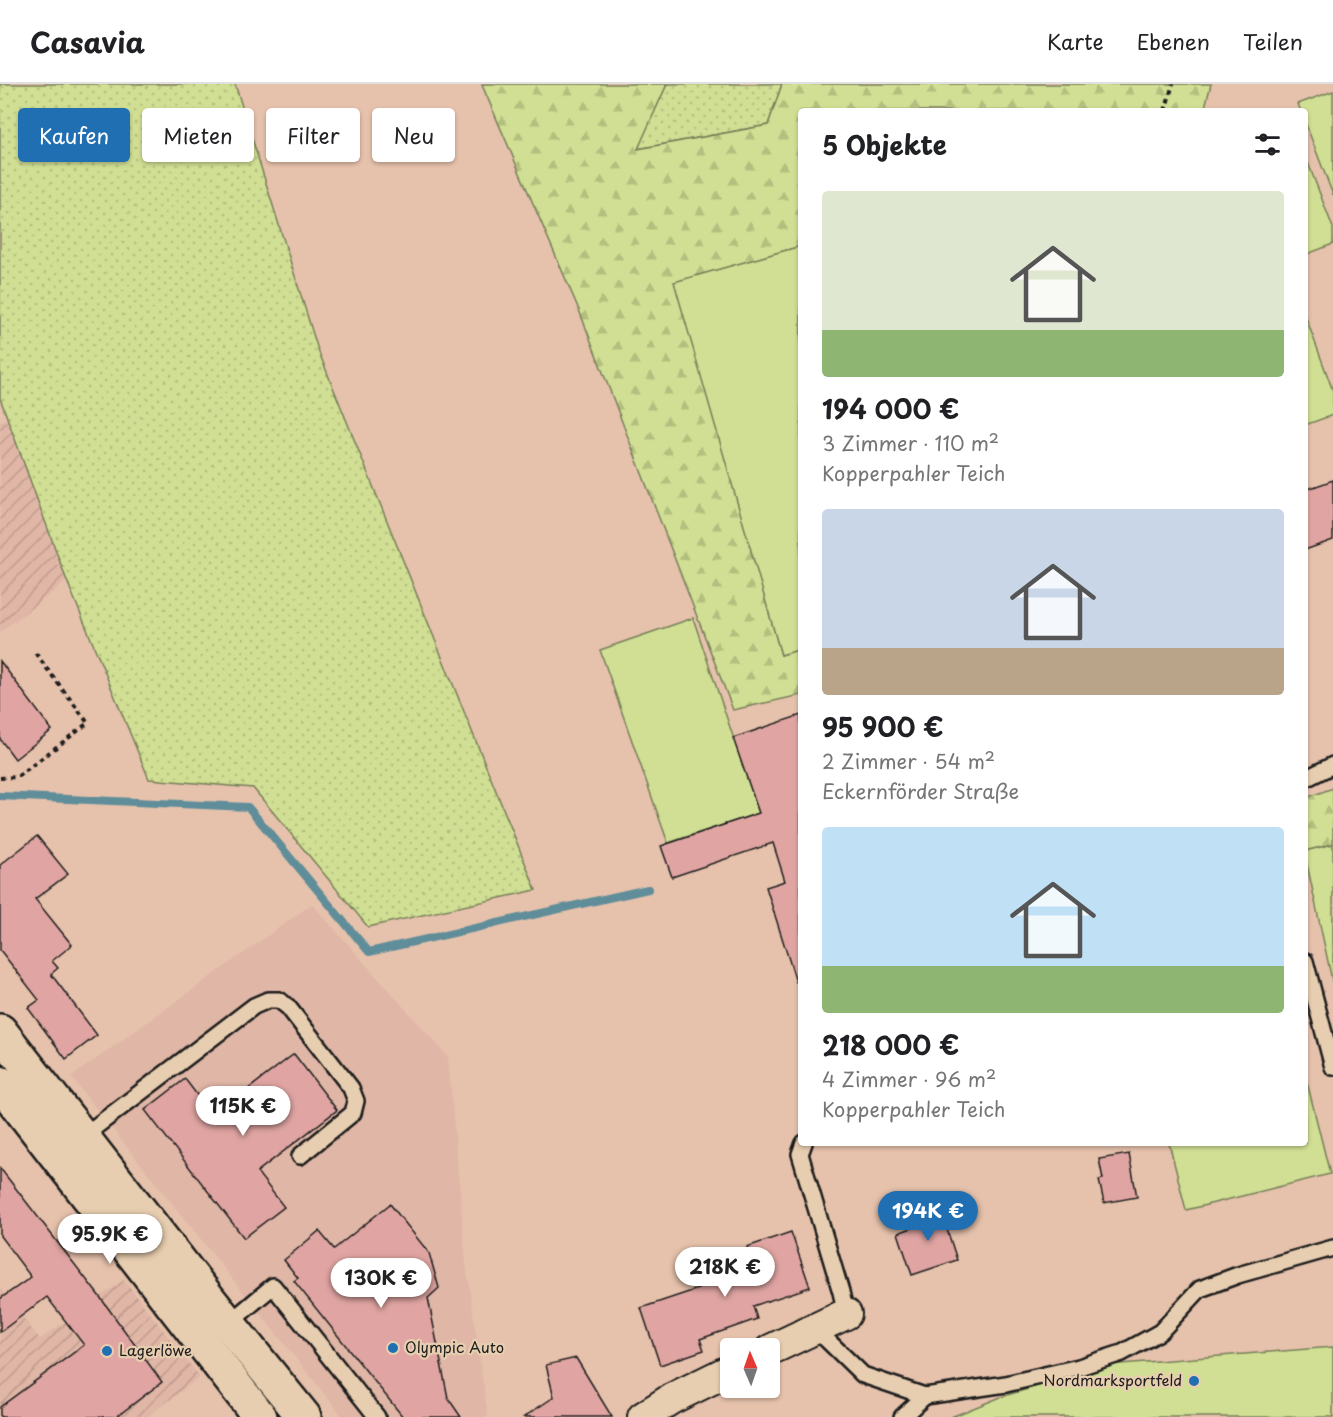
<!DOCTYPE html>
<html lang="de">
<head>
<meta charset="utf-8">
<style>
	:root { --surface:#fff; --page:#f2f2f2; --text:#202124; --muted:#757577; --line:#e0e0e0; --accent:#1f6fb2 }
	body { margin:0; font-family:"Playpen Sans",sans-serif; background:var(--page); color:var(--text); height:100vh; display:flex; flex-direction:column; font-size:22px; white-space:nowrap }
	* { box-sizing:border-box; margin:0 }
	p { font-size:20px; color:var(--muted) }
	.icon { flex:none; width:33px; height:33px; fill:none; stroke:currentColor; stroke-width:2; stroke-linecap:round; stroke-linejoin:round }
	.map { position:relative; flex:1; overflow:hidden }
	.drawer { position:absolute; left:798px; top:24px; width:510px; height:1038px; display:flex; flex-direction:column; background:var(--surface); border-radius:6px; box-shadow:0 2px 4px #0004 }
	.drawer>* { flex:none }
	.guide { position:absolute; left:18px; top:24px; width:570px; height:54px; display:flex; gap:12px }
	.needle { width:39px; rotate:358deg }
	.buttons { position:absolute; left:720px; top:1254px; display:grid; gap:12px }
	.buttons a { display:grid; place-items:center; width:60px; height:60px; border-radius:6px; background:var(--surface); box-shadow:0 2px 4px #0004; font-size:30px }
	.price { position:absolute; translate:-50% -51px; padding:0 14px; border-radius:21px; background:#fff; color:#222; font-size:20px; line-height:39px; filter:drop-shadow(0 2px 3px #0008) }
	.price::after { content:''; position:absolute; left:50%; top:36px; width:18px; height:14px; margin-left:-9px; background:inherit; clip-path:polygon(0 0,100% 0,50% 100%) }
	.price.current { background:var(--accent); color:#fff }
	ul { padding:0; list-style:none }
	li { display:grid; align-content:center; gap:12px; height:318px; padding:0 24px }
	li span { display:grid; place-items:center; height:186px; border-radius:6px; color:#555 }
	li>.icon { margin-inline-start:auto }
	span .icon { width:108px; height:108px; fill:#fffc; stroke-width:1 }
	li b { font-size:26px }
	h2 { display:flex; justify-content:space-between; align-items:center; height:72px; padding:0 24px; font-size:26px }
	.tag { padding:0 21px; border-radius:6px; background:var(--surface); box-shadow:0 2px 4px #0004; font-size:21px; line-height:54px }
	.tag.current { background:var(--accent); color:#fff }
	header { display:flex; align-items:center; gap:36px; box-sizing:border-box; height:84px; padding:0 30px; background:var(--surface); border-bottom:2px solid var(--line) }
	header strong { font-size:28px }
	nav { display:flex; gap:33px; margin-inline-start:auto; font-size:21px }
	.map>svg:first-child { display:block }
	.built { fill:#e0b6a6 }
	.industrial { fill:url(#industrial-furrows) }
	.grass { fill:url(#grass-dots); stroke:#767e58; stroke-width:1.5 }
	.forest { fill:url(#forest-firs); stroke:#767e58; stroke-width:1.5 }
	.park { fill:#d0df93; stroke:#767e58; stroke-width:1.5 }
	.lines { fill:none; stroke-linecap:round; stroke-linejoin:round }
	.stream { stroke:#5f8d99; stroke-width:8 }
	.building { fill:#e0a5a2; stroke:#1c1c1c; stroke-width:1.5 }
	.service-casing { stroke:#1c1c1c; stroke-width:20 }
	.minor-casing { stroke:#1c1c1c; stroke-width:34 }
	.secondary-casing { stroke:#1c1c1c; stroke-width:38 }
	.path { stroke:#1c1c1c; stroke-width:4; stroke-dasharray:4.5 4.5; stroke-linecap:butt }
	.service { stroke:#e8ceb0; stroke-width:15 }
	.minor { stroke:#e8ceb0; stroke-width:30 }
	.secondary { stroke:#e8ceb0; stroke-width:33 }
	.poi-dot { fill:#1f6fb2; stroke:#e8ceb0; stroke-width:2 }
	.labels { text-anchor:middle; stroke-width:4.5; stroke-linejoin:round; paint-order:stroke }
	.poi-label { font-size:15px; fill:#1c1c1c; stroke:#e8ceb0; text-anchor:start }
</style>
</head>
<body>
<header>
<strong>Casavia</strong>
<nav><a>Karte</a><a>Ebenen</a><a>Teilen</a></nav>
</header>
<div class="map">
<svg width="1333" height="1333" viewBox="0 0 1333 1333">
	<defs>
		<pattern id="industrial-furrows" width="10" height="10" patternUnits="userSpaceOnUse" patternTransform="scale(1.5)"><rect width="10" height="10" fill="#e0b6a6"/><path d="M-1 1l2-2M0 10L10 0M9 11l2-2" fill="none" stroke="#c09c8e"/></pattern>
		<pattern id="grass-dots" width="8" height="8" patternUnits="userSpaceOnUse" patternTransform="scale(1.5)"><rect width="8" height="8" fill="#d0df93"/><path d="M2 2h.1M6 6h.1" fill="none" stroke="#b2bf7e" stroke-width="1.8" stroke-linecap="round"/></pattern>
		<pattern id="forest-firs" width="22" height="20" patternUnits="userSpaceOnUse" patternTransform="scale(1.5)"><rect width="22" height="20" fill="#d0df93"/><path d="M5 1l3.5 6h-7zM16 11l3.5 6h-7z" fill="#b2bf7e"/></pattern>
	</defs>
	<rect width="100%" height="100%" fill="#e6c2ac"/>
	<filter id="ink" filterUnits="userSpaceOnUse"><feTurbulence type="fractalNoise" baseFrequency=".0167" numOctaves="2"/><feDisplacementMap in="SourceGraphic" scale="12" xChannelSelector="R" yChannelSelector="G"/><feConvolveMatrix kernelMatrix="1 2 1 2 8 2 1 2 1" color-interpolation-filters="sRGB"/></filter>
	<g filter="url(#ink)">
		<path class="built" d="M 312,820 L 448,973 L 466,1179 L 488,1333 L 343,1333 L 71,993 Z"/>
		<g class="industrial">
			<path d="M 7,334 L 67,497 L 0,548 L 0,338 Z"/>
			<path d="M 124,1196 L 200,1293 L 147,1333 L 0,1333 L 0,1204 L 40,1255 Z"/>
		</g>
		<g class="grass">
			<path d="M 0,0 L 235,0 L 318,266 L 536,806 L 368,843 L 253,704 L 149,695 L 67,497 L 0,314 Z"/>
			<path d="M 667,0 L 782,0 L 768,41 L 637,65 Z"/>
		</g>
		<g class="forest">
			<path d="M 484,0 L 667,0 L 638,65 L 768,41 L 782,0 L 1211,0 L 1204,27 L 801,27 L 801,162 L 675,198 L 781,571 L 801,565 L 801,611 L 733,626 L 579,226 L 482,1 Z"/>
			<path d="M 1333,704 L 1333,760 L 1305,767 L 1305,714 Z"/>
		</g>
		<g class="park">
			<path d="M 1333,7 L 1333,111 L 1305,38 L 1305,27 L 1301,27 L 1298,20 Z"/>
			<path d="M 1305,71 L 1333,144 L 1333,160 L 1305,171 Z"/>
			<path d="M 801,162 L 801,565 L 781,571 L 674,198 Z"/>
			<path d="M 1305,231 L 1333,307 L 1333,331 L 1305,341 Z"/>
			<path d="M 693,534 L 759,729 L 668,759 L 600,566 Z"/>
			<path d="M 1333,760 L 1333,901 L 1305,771 L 1305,767 Z"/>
			<path d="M 1305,990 L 1330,1090 L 1186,1126 L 1169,1059 L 1305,1059 Z"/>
			<path d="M 1333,1263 L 1333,1333 L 951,1333 L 1001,1313 L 1108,1281 Z"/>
		</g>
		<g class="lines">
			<path class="stream" d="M 0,712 L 248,723 L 369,868 L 648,805"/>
		</g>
		<g class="building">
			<path d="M 1333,396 L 1333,456 L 1305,466 L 1305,406 Z"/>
			<path d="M 0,577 L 52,646 L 15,675 L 0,655 Z"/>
			<path d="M 801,631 L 801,897 L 796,898 L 766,803 L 785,797 L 773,759 L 672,793 L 661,762 L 759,729 L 733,654 Z"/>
			<path d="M 37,752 L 68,790 L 35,815 L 72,861 L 52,877 L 58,884 L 51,890 L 97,951 L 66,975 L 28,924 L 39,916 L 0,866 L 0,781 Z"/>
			<path d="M 294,970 L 337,1026 L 257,1088 L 284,1123 L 244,1154 L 145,1026 L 185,995 L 213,1032 Z"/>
			<path d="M 1129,1070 L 1137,1113 L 1104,1119 L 1099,1096 L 1103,1095 L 1099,1075 Z"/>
			<path d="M 0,1084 L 100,1213 L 162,1298 L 116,1333 L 0,1333 L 0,1323 L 84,1261 L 47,1213 L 0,1248 L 0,1215 L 31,1193 L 0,1152 Z"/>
			<path d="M 390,1120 L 429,1169 L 439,1204 L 428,1214 L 448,1314 L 461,1333 L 403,1333 L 294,1197 L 298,1194 L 284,1176 L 319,1147 L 334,1165 Z"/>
			<path d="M 939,1121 L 957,1176 L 912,1191 L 898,1149 L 920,1141 L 916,1129 Z"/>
			<path d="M 791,1148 L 810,1203 L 753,1222 L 757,1235 L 700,1255 L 704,1266 L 660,1281 L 641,1224 L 698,1205 L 694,1193 L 750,1174 L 747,1163 Z"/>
			<path d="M 576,1274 L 612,1333 L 524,1333 L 554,1313 L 546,1281 Z"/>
		</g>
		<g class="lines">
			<defs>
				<g id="service">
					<path d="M 1305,695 L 1333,681"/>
					<path d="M 1305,877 L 1333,983"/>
					<path d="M 82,1053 L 254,922 L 268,916 L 279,916 L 288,923 L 351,1004 L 356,1017 L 353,1029 L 300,1072"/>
					<path d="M 804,1059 L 800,1070 L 841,1208 L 846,1230"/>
					<path d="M 228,1240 L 273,1202 L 377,1333"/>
					<path d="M 812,1246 L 825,1254 L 863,1291 L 925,1312 L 1006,1300 L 1079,1283 L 1122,1269 L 1160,1248 L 1200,1205 L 1238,1191 L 1333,1164"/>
					<path d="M 902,1333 L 925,1312"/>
				</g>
				<g id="minor">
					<path d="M 770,1266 L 846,1230"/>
					<path d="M 643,1333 L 671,1315 L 730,1286"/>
				</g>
				<g id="secondary">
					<path d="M 0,947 L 211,1218 L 304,1333"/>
					<path d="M 0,999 L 260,1333"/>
				</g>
			</defs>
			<use href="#service" class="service-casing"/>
			<use href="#minor" class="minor-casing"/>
			<use href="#secondary" class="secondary-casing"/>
			<g class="path">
				<path d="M 1165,27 L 1173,0"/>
				<path d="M 0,694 L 17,693 L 88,639 L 33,566"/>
			</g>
			<use href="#service" class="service"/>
			<use href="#minor" class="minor"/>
			<use href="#secondary" class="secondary"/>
		</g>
	</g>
	<g class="poi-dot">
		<circle cx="393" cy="1264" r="6"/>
		<circle cx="107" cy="1267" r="6"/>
		<circle cx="1194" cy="1297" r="6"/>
	</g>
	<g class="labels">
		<g class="poi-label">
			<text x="405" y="1269">Olympic Auto</text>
			<text x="119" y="1272">Lagerlöwe</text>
			<text x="1182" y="1302" text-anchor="end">Nordmarksportfeld</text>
		</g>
	</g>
</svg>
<div class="buttons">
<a><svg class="needle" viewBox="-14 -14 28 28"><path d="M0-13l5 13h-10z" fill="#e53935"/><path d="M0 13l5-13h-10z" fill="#757577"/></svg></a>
</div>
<b class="price" style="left:243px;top:1053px">115K €</b>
<b class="price current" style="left:928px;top:1158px">194K €</b>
<b class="price" style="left:110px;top:1181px">95.9K €</b>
<b class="price" style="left:725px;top:1214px">218K €</b>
<b class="price" style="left:381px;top:1225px">130K €</b>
<div class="guide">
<a class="tag current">Kaufen</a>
<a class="tag">Mieten</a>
<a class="tag">Filter</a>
<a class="tag">Neu</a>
</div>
<section class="drawer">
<h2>5 Objekte<svg class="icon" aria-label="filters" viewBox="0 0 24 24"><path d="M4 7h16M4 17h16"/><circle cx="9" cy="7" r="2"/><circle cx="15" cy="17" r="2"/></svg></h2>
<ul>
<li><span style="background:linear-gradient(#dfe7d0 75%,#8fb573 0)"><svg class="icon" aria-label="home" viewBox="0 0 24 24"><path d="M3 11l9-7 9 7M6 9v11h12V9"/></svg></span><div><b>194 000 €</b><p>3 Zimmer · 110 m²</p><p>Kopperpahler Teich</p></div></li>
<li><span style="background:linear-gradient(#c9d6e8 75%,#b9a48a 0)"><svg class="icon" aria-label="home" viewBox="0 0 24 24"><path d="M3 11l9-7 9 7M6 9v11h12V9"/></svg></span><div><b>95 900 €</b><p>2 Zimmer · 54 m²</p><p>Eckernförder Straße</p></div></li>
<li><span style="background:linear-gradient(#bfe0f5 75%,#8fb573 0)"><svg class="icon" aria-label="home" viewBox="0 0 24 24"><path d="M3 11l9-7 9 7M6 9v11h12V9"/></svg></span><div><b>218 000 €</b><p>4 Zimmer · 96 m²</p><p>Kopperpahler Teich</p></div></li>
</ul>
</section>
</div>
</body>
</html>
